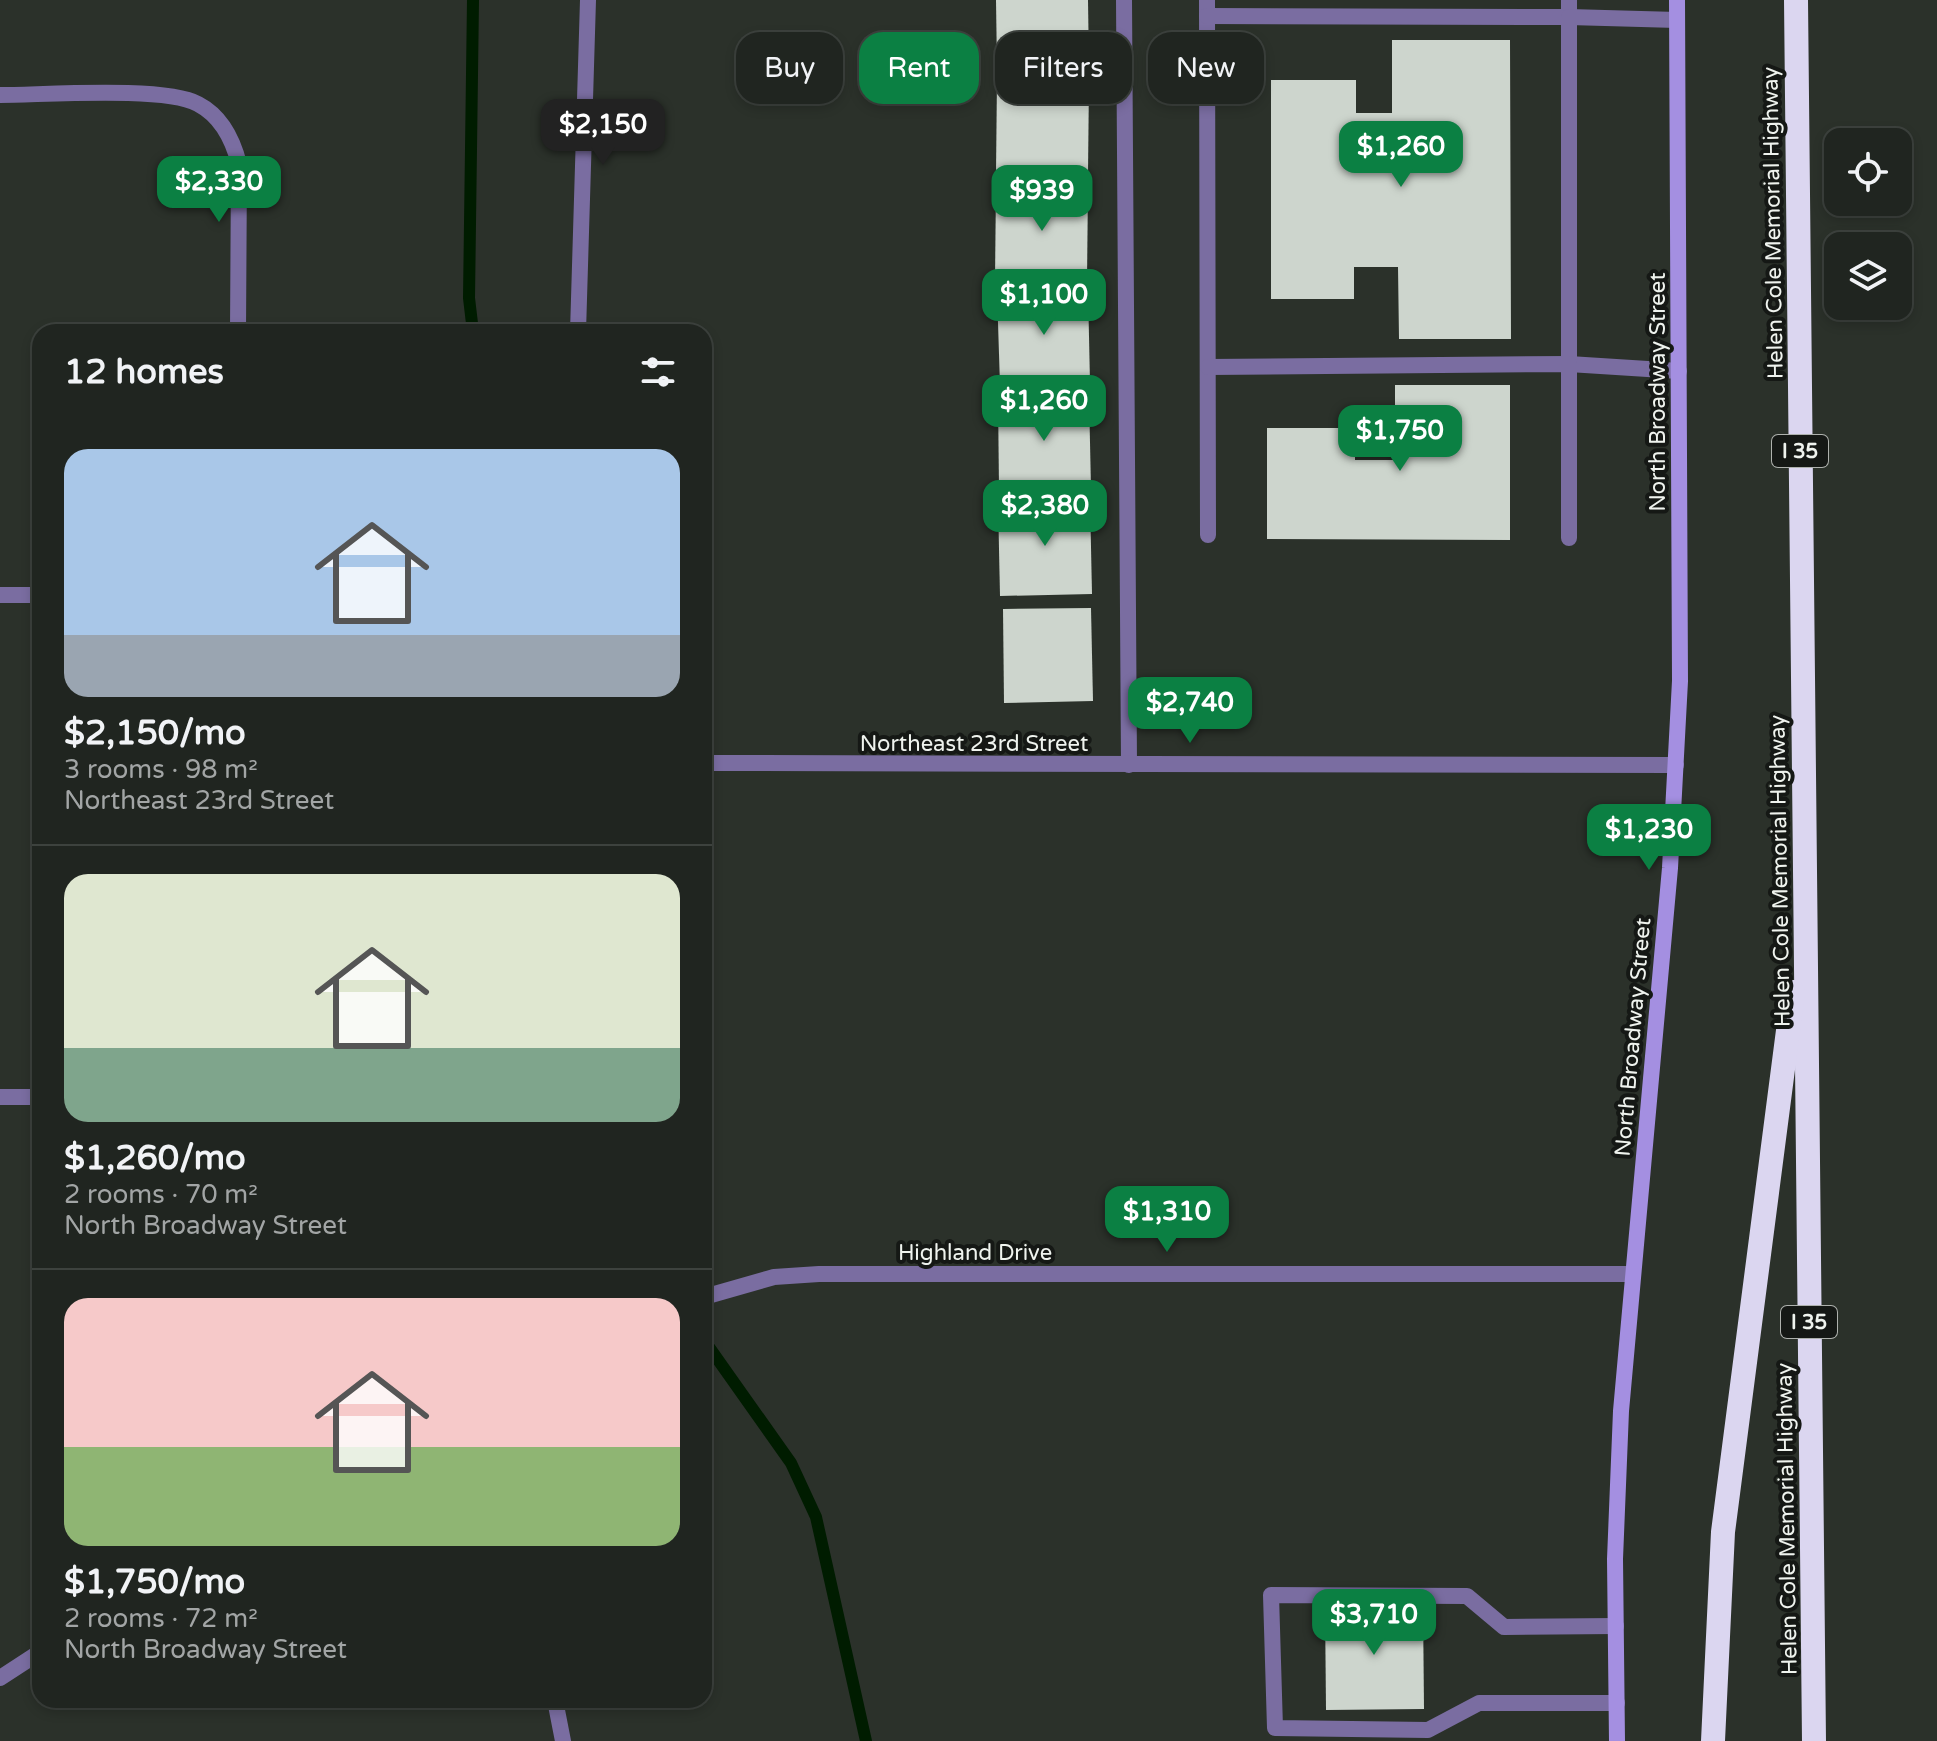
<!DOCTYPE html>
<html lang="en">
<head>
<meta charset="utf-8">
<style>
	:root { --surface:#202520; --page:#2d312d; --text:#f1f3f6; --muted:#a2a5a5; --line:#3d423e; --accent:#0b8043 }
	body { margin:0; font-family:"Varela Round",sans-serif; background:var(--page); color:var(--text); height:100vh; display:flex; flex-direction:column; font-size:30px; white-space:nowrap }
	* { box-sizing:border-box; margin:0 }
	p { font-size:26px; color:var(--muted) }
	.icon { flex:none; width:44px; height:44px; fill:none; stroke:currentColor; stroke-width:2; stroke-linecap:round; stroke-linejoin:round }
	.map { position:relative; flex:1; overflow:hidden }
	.details { position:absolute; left:32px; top:324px; width:680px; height:1384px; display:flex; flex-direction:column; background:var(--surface); border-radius:24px; box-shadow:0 4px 12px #0003,0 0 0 2px var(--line) }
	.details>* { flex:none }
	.top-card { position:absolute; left:736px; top:32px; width:760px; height:72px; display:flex; gap:16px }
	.buttons { position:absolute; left:1824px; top:128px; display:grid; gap:16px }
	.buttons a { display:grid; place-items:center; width:88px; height:88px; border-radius:16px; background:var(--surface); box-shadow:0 4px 12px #0003,0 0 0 2px var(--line); font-size:40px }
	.price { position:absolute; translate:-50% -68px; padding:0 18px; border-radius:16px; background:var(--accent); color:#fff; font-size:26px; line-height:52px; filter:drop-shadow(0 2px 4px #0008) }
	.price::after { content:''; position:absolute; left:50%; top:48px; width:24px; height:18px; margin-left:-12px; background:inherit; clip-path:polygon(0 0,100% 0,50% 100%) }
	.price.active { background:#222; color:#fff }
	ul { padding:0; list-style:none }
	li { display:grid; align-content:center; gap:16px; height:424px; padding:0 32px }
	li+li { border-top:2px solid var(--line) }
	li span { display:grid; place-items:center; height:248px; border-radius:24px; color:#555 }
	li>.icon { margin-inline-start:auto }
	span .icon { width:144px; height:144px; fill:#fffc; stroke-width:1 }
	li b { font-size:34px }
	h2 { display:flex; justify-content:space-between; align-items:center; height:96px; padding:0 32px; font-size:34px }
	.tag { padding:0 28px; border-radius:24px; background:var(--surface); box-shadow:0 4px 12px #0003,0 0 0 2px var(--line); font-size:28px; line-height:72px }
	.tag.active { background:var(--accent); color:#fff }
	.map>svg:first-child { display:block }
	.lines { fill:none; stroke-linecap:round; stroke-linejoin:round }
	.stream { stroke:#001c00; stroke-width:12 }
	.building { fill:#cdd5cd }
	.service { stroke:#7a6da1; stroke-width:16 }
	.minor { stroke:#7a6da1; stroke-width:16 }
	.secondary { stroke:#a48fe1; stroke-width:16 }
	.motorway { stroke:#dbd6f0; stroke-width:24 }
	.labels { text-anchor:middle; stroke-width:8; stroke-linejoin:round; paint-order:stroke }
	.shield { fill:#151815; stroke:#aeb1ad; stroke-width:2 }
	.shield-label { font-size:20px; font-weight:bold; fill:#eff3ee }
	.street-label { font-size:22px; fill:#eff3ee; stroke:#151815 }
</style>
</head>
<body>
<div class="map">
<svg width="1937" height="1741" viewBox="0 0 1937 1741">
	<rect width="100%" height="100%" fill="#2b312a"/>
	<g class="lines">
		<g class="stream">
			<path d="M 473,0 L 469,298 L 473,332"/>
			<path d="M 704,1340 L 791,1463 L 816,1517 L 866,1741"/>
		</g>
	</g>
	<g class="building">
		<path d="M 996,0 L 1088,0 L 1089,67 L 997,68 Z"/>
		<path d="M 1392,40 L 1510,40 L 1511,339 L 1399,339 L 1398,267 L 1354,267 L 1354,299 L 1271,299 L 1271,80 L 1356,80 L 1356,113 L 1392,113 Z"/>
		<path d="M 997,78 L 1089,80 L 1088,173 L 996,173 Z"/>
		<path d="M 996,186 L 1088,187 L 1087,280 L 995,279 Z"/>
		<path d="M 1088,290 L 1090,383 L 1000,385 L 997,292 Z"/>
		<path d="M 1395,385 L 1510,385 L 1510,540 L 1267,539 L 1267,428 L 1355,428 L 1355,460 L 1395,460 Z"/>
		<path d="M 1089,396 L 1091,489 L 999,490 L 998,397 Z"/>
		<path d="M 1090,500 L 1092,594 L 1000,596 L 998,502 Z"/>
		<path d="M 1091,608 L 1093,701 L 1004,703 L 1003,609 Z"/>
		<path d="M 1325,1605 L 1423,1605 L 1424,1709 L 1326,1710 Z"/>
	</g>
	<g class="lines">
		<g class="service">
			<path d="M 1124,0 L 1129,765"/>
			<path d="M 1207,0 L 1208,535"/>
			<path d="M 1207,16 L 1569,17 L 1569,0"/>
			<path d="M 1677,20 L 1569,17 L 1569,364 L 1679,371"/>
			<path d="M 1208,367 L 1569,364 L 1569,538"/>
			<path d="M 1616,1626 L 1504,1627 L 1467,1596 L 1271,1595 L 1275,1728 L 1428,1730 L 1479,1703 L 1617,1703"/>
		</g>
		<g class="minor">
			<path d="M 0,95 C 44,95 165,86 198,104 C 221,116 233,140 239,164 L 238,332"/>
			<path d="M 578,332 L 588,0"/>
			<path d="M 0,595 L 40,595"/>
			<path d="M 704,763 L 1676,765"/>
			<path d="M 0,1097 L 40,1097"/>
			<path d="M 704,1297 L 774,1277 L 819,1274 L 1632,1274"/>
			<path d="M 0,1678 L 40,1652"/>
			<path d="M 555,1700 L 563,1741"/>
		</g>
		<path class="secondary" d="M 1617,1741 L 1615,1559 L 1621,1411 L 1670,868 L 1680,681 L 1677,0"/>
		<g class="motorway">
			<path d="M 1796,0 L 1814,1741"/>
			<path d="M 1713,1741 L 1723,1532 L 1793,992"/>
		</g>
	</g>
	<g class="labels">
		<g class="shield">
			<rect x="1772" y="435" width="56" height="32" rx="6"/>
			<rect x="1781" y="1306" width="56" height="32" rx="6"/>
		</g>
		<g class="shield-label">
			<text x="1800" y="458">I 35</text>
			<text x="1809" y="1329">I 35</text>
		</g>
		<g class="street-label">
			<text transform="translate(1772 223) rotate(-91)" y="8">Helen Cole Memorial Highway</text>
			<text transform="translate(1657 392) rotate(-90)" y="8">North Broadway Street</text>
			<text x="974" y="751">Northeast 23rd Street</text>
			<text transform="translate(1779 871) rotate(-91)" y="8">Helen Cole Memorial Highway</text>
			<text transform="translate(1632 1037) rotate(-85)" y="8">North Broadway Street</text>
			<text x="975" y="1260">Highland Drive</text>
			<text transform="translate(1786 1519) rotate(-91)" y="8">Helen Cole Memorial Highway</text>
		</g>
	</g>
</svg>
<div class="buttons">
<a><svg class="icon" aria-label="locate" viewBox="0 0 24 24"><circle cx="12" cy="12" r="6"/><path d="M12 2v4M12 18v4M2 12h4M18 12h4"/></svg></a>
<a><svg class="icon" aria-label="layers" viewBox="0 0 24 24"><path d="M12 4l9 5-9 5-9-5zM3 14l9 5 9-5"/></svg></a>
</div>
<b class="price active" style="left:603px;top:167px">$2,150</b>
<b class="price" style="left:1401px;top:189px">$1,260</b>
<b class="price" style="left:219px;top:224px">$2,330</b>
<b class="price" style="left:1042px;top:233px">$939</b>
<b class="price" style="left:1044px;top:337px">$1,100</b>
<b class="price" style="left:1044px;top:443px">$1,260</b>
<b class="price" style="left:1400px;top:473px">$1,750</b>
<b class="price" style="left:1045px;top:548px">$2,380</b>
<b class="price" style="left:1190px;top:745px">$2,740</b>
<b class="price" style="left:1649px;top:872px">$1,230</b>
<b class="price" style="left:1167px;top:1254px">$1,310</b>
<b class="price" style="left:1374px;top:1657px">$3,710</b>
<div class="top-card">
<a class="tag">Buy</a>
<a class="tag active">Rent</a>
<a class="tag">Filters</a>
<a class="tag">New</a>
</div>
<section class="details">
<h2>12 homes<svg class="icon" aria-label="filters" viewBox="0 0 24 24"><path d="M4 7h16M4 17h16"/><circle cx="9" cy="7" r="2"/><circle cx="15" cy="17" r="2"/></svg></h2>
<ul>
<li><span style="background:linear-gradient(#a9c7e8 75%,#9aa5b1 0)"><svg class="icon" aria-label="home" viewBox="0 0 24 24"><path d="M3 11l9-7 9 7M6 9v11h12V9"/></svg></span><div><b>$2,150/mo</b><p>3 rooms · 98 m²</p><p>Northeast 23rd Street</p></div></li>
<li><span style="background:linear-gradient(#dfe7d0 70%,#7fa58c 0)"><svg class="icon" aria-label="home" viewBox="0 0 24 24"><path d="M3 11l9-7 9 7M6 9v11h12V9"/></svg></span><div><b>$1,260/mo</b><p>2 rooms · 70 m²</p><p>North Broadway Street</p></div></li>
<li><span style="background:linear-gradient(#f6c9c9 60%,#8fb573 0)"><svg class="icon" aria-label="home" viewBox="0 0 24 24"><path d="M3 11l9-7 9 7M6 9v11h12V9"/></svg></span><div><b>$1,750/mo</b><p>2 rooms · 72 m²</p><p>North Broadway Street</p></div></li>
</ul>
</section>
</div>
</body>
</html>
